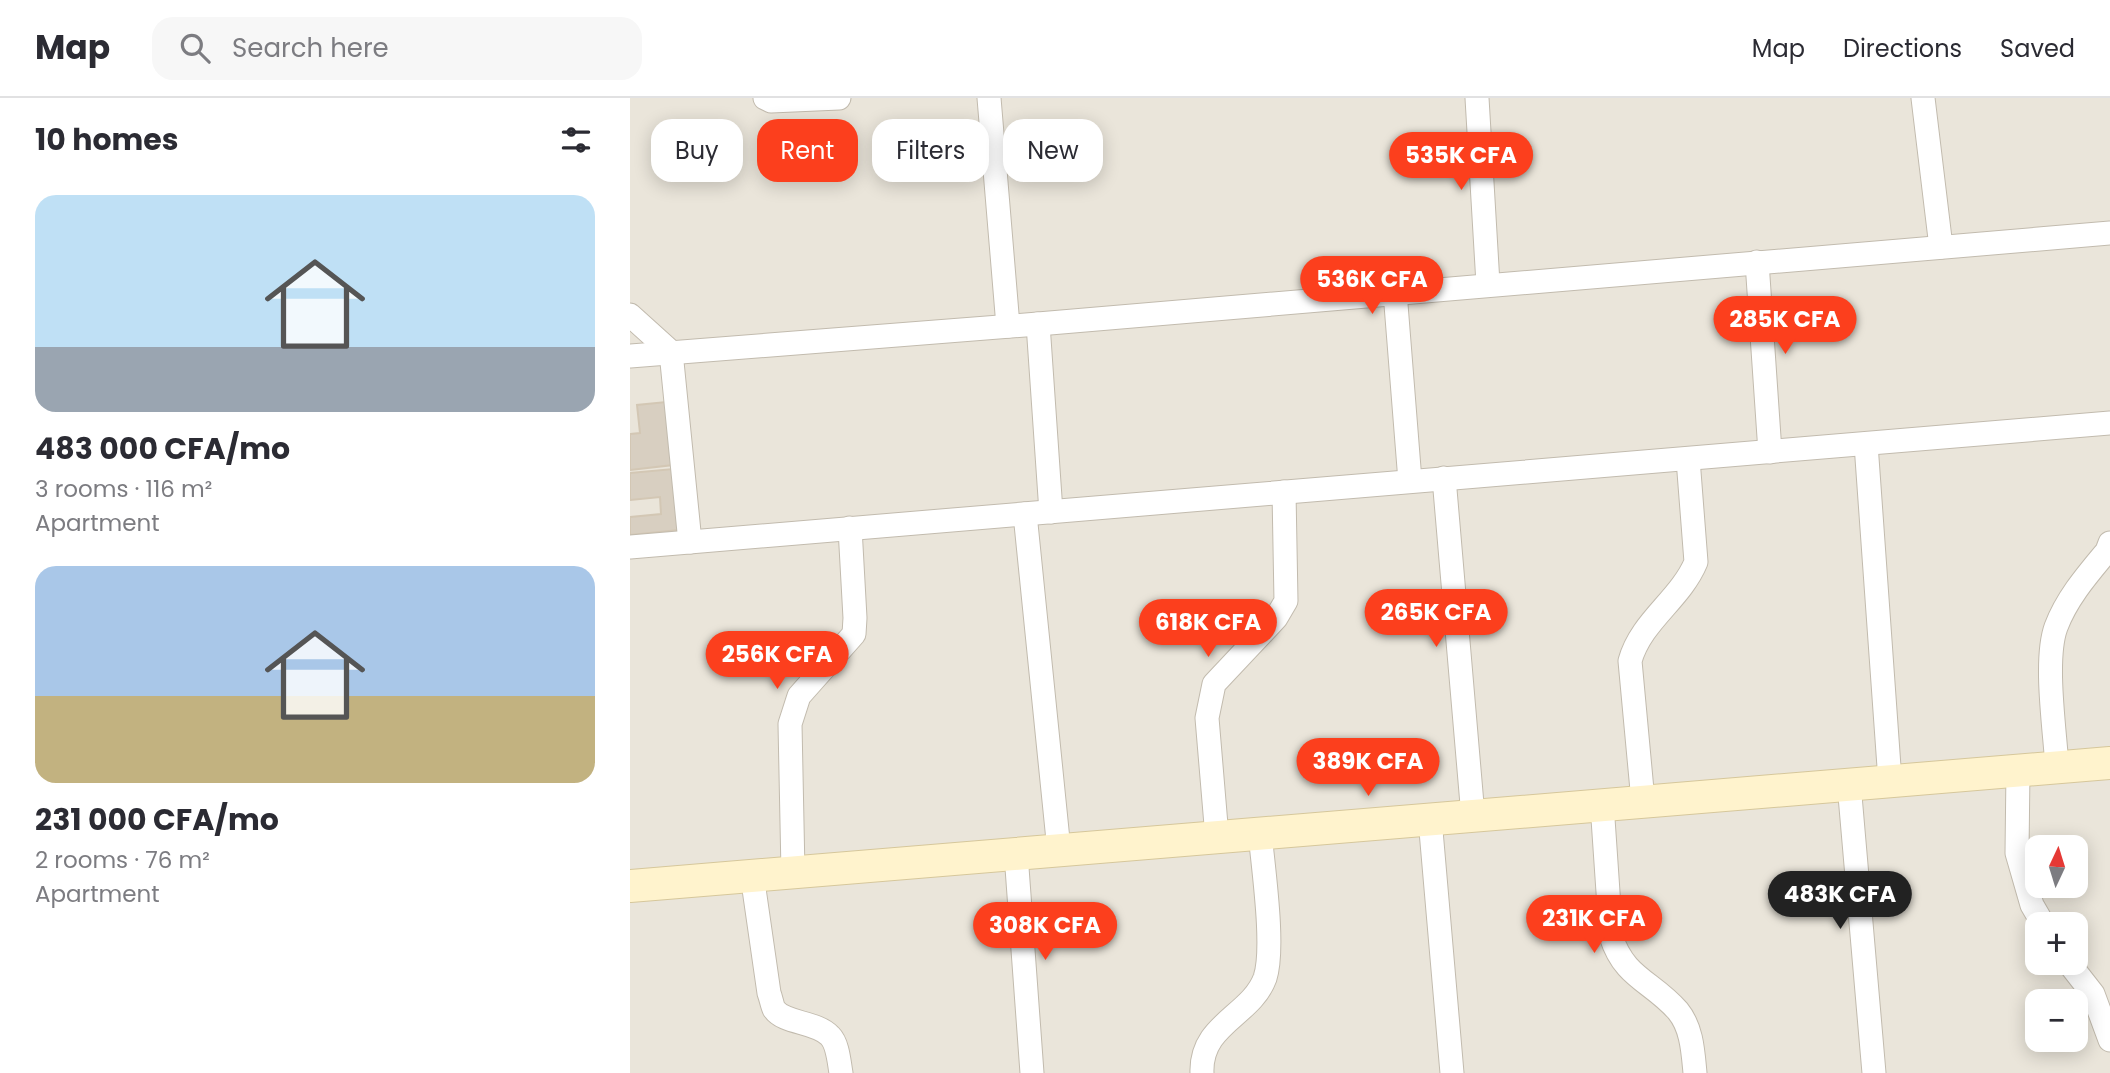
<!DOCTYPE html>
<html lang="en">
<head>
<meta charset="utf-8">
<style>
	:root { --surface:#fff; --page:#f7f7f7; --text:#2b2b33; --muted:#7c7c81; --line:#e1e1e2; --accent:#fc3f1d }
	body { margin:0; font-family:Poppins,sans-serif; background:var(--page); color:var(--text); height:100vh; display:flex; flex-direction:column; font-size:26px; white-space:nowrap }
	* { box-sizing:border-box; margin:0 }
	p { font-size:23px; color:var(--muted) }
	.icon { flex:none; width:38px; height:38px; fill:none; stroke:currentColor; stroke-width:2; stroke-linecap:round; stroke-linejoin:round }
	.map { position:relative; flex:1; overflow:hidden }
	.side { display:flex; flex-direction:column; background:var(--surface); width:630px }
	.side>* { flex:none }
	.hud { position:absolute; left:21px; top:21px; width:665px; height:63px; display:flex; gap:14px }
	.needle { width:46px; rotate:4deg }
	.controls { position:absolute; left:1395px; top:737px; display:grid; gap:14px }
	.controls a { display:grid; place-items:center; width:63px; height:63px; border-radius:14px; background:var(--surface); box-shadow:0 4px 18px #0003; font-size:35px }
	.price { position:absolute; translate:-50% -60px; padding:0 16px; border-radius:24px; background:var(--accent); color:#fff; font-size:23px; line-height:46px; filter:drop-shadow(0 2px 4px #0008) }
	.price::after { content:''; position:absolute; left:50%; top:42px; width:21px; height:16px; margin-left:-10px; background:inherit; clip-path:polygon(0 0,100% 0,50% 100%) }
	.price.current { background:#222; color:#fff }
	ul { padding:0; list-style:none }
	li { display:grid; align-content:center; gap:14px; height:371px; padding:0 35px }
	li span { display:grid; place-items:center; height:217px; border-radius:21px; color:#555 }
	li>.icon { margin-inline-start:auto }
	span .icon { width:126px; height:126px; fill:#fffc; stroke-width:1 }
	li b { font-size:30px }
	h2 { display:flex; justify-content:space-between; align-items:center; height:84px; padding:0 35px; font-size:30px }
	.chip { padding:0 24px; border-radius:21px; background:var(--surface); box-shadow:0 4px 18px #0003; font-size:24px; line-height:63px }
	.chip.current { background:var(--accent); color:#fff }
	header { display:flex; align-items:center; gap:42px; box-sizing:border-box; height:98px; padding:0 35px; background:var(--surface); border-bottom:2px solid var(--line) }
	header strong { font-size:33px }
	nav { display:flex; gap:38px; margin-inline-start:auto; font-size:24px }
	.search { width:490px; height:63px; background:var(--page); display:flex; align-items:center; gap:18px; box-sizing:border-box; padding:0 24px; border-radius:21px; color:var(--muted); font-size:26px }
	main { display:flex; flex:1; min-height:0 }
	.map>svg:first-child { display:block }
	.residential { fill:#eae5da; fill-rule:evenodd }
	.building { fill:#d8cfc1; stroke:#d3c7b4; stroke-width:2 }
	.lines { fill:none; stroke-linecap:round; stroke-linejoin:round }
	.minor-casing { stroke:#c2bbae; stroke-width:25 }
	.secondary-casing { stroke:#d6c79b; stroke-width:34 }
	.minor { stroke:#fff; stroke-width:23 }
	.secondary { stroke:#fff3cd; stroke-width:32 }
</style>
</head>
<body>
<header>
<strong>Map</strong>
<div class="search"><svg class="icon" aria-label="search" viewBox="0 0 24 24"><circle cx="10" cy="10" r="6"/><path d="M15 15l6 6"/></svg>Search here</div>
<nav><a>Map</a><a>Directions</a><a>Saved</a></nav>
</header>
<main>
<section class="side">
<h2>10 homes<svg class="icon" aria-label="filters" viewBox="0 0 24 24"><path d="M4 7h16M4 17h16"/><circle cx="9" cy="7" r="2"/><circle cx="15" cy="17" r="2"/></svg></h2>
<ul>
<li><span style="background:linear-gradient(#bfe0f5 70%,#9aa5b1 0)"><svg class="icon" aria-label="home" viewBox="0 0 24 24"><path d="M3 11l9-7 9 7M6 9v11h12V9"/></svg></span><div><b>483 000 CFA/mo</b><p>3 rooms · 116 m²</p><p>Apartment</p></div></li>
<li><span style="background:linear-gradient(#a9c7e8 60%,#c2b280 0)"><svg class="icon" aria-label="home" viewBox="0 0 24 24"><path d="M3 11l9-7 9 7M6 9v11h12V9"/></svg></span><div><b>231 000 CFA/mo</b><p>2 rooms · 76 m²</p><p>Apartment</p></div></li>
</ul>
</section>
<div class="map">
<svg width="1480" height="975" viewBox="0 0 1480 975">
	<rect width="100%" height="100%" fill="#f6f3ec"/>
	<path class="residential" d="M 0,0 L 1480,0 L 1480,975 L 0,975 ZM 1407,749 L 1446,749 L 1446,788 L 1407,788 ZM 1407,826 L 1446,826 L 1446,864 L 1407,864 ZM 1407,903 L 1446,903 L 1446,942 L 1407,942 Z"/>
	<g class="building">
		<path d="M 36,304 L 43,367 L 0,372 L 0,336 L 10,335 L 7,307 Z"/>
		<path d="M 43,371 L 49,432 L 0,437 L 0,419 L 31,416 L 30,399 L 0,402 L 0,375 Z"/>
	</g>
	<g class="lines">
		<defs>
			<g id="minor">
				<path d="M 135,0 L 141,3 L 209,0"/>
				<path d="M 359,0 L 378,228"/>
				<path d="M 847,0 L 858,186"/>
				<path d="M 1293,0 L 1311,149"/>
				<path d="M 1127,164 L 1140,354"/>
				<path d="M 765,194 L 780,383"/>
				<path d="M 0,217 L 41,254 L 60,444"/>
				<path d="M 408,226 L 421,414"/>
				<path d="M 0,258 L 408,226 L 1480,135"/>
				<path d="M 1236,346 L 1260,683"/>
				<path d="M 814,380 L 843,718"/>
				<path d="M 395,416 L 429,752"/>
				<path d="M 0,449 L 1480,325"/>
				<path d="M 1427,669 C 1425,633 1414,562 1426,529 C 1437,500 1457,477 1477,453 L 1480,445"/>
				<path d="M 1388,672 L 1387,755 L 1402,807 L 1413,826"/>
				<path d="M 1219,686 L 1244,975"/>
				<path d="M 1013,703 L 1000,563 C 1011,523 1050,502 1066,464 L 1058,361"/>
				<path d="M 972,706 L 981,838 C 994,880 1022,883 1048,913 C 1062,930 1063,954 1065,975"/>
				<path d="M 800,721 L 822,975"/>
				<path d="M 587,739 L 577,620 L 584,586 L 646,520 L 656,503 L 654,394"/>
				<path d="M 386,756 L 402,975"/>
				<path d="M 163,774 L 160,626 L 169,598 L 224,536 L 225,520 L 220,430"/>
				<path d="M 122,777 L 139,895 C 141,900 142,907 144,911 C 154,926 186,923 200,938 C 208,946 209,964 211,975"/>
				<path d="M 1438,864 L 1463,896 L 1480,942"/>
				<path d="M 572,975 C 570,926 621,918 635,880 C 645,850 633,769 630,735"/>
			</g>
			<path id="secondary" d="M 0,788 L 1480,665"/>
		</defs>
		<use href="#minor" class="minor-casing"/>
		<use href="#secondary" class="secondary-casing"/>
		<use href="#minor" class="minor"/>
		<use href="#secondary" class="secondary"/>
	</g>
</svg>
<div class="controls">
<a><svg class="needle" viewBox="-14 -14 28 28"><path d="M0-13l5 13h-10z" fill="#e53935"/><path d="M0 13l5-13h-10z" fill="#7c7c81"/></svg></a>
<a>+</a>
<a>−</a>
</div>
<b class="price" style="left:831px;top:94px">535K CFA</b>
<b class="price" style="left:742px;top:218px">536K CFA</b>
<b class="price" style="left:1155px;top:258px">285K CFA</b>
<b class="price" style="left:806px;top:551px">265K CFA</b>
<b class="price" style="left:578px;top:561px">618K CFA</b>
<b class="price" style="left:147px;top:593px">256K CFA</b>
<b class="price" style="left:738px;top:700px">389K CFA</b>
<b class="price current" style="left:1210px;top:833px">483K CFA</b>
<b class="price" style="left:964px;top:857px">231K CFA</b>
<b class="price" style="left:415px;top:864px">308K CFA</b>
<div class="hud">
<a class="chip">Buy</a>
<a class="chip current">Rent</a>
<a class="chip">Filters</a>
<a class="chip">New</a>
</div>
</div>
</main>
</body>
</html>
